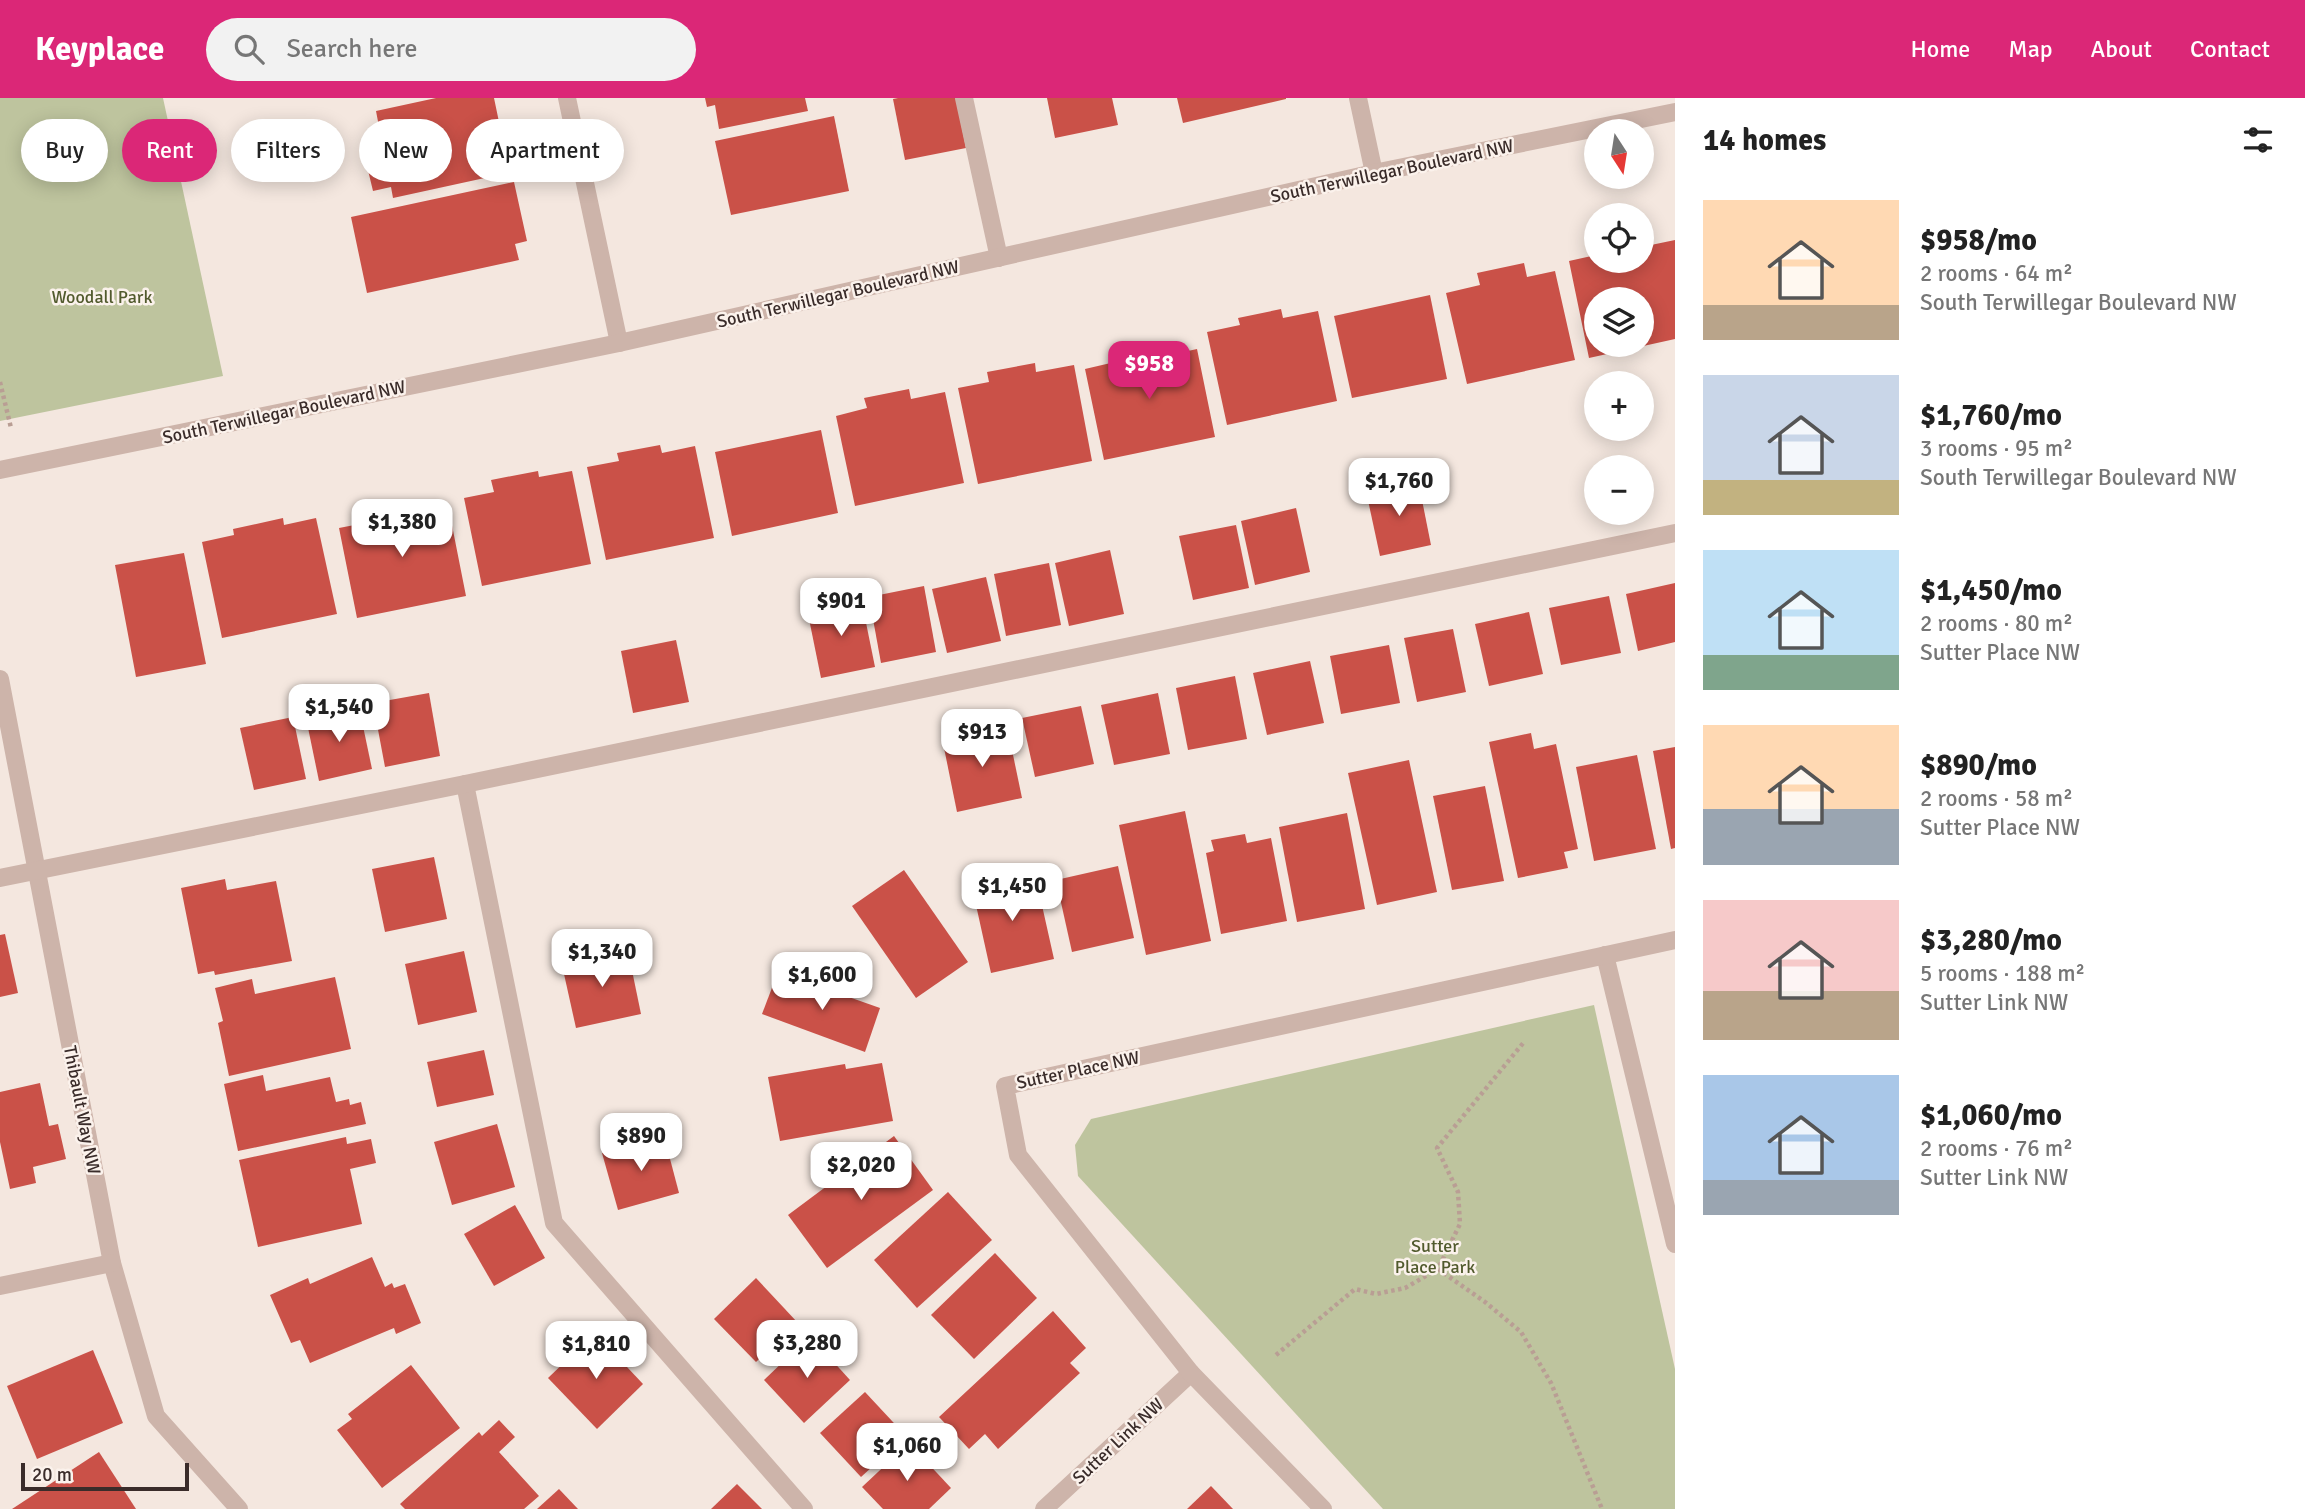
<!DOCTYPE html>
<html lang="en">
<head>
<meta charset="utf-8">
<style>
	:root { --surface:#fff; --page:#f2f2f2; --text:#222; --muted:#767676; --accent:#db2777 }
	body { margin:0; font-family:Signika,sans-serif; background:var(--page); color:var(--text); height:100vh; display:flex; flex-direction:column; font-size:26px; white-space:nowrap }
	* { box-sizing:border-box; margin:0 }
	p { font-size:23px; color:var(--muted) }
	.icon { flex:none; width:38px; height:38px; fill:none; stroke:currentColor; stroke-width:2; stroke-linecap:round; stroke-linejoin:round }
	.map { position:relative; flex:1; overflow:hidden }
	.details { display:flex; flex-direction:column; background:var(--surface); width:630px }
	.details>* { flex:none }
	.guide { position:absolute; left:21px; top:21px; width:665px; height:63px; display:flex; gap:14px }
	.needle { width:46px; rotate:168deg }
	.fabs { position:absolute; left:1584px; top:21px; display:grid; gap:14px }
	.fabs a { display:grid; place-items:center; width:70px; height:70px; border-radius:50%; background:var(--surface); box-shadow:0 4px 18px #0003; font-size:35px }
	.scale { position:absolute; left:21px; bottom:18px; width:168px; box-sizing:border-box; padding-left:7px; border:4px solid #3a2c2a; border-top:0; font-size:19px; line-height:24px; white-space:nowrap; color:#3a2c2a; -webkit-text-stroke:5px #fbf2ec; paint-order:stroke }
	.price { position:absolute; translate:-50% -60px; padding:0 16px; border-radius:14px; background:#fff; color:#222; font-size:23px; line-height:46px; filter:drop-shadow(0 2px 4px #0008) }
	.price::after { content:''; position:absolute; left:50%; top:42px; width:21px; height:16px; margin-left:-10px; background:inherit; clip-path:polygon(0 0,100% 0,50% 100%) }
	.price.current { background:var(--accent); color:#fff }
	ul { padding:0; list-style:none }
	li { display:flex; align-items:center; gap:21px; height:175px; padding:0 28px }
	li span { display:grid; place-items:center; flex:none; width:196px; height:140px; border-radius:0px; color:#555 }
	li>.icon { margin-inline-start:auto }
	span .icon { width:84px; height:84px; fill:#fffc; stroke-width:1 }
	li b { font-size:30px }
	h2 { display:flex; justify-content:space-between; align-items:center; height:84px; padding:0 28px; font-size:30px }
	.chip { padding:0 24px; border-radius:32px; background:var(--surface); box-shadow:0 4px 18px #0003; font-size:24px; line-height:63px }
	.chip.current { background:var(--accent); color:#fff }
	header { display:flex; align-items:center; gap:42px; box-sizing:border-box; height:98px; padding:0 35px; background:var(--accent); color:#fff }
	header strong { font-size:33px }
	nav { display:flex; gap:38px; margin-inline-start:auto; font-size:24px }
	.search { width:490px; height:63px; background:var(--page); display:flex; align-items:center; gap:18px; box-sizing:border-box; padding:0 24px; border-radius:38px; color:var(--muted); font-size:26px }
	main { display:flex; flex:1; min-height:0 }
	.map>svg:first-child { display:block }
	.green { fill:#bec49e }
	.building { fill:#ca5148; fill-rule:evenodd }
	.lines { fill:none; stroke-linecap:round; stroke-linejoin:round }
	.path { stroke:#b99e94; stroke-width:4.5; stroke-dasharray:3.5 3.5; stroke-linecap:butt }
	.minor { stroke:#cdb4aa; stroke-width:18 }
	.labels { text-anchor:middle; stroke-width:5; stroke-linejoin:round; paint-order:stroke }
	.street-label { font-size:18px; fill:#3a2c2a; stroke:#fbf2ec }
	.park-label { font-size:18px; fill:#515a2d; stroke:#fbf2ec }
</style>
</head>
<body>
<header>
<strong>Keyplace</strong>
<div class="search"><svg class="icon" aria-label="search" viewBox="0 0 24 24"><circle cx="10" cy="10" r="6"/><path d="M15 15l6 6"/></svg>Search here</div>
<nav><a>Home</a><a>Map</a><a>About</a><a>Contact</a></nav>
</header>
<main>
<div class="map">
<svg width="1675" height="1411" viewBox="0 0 1675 1411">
	<rect width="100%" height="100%" fill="#f4e7df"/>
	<g class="green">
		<path d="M 0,0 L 163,0 L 223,278 L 0,323 Z"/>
		<path d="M 1594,907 L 1675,1271 L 1675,1411 L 1383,1411 L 1078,1078 L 1075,1047 L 1091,1021 Z"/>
	</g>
	<g class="building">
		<path d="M 436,0 L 494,0 L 499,24 L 491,25 L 503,76 L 393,100 L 391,89 L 373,93 L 366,64 L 385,60 L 376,13 Z"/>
		<path d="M 705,0 L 805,0 L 808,13 L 719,31 L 715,7 L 707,9 Z"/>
		<path d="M 898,0 L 956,0 L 966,50 L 905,62 L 893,1 Z"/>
		<path d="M 1047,0 L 1112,0 L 1118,27 L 1055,40 Z"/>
		<path d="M 1177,0 L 1286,0 L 1286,1 L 1183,25 Z"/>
		<path d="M 834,18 L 849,93 L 731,117 L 715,43 Z"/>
		<path d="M 514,84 L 527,143 L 515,146 L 519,162 L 367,195 L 351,119 Z"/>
		<path d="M 1649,138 L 1651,147 L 1675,142 L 1675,241 L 1589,260 L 1569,163 L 1596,157 L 1596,163 L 1642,163 L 1642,140 ZM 1596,201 L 1642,201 L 1642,247 L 1596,247 Z"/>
		<path d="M 1524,165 L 1527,179 L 1555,173 L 1575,262 L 1467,286 L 1446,195 L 1480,187 L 1477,175 Z"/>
		<path d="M 1430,197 L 1447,281 L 1352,300 L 1334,218 Z"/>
		<path d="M 1281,211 L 1283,220 L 1318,213 L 1337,303 L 1227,327 L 1207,234 L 1240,227 L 1238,220 Z"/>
		<path d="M 1163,246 L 1165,258 L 1197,251 L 1215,339 L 1104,362 L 1085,271 L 1115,264 L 1113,255 Z"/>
		<path d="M 1035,265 L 1036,274 L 1074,267 L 1092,363 L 978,386 L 958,290 L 989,284 L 987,274 Z"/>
		<path d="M 909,291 L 911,301 L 945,294 L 964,385 L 855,408 L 836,318 L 867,310 L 864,300 Z"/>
		<path d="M 821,332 L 838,415 L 732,438 L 715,354 Z"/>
		<path d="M 660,347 L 662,355 L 695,348 L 714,440 L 606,462 L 587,369 L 619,363 L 617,355 Z"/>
		<path d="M 538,373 L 539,379 L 572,373 L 591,466 L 482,488 L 464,400 L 494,394 L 491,382 Z"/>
		<path d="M 1418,382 L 1431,447 L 1380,458 L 1366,393 Z"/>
		<path d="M 414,403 L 416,414 L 448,407 L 466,498 L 357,520 L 339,430 L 370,424 L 367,413 Z"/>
		<path d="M 1296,410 L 1310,474 L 1255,487 L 1241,423 Z"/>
		<path d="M 283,420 L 284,427 L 316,420 L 337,516 L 222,540 L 202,444 L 234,437 L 233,431 Z"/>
		<path d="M 1236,427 L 1249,490 L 1193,502 L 1179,438 Z"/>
		<path d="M 1110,452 L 1124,516 L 1069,528 L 1055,465 Z"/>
		<path d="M 184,455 L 206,566 L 136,579 L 115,467 Z"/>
		<path d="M 1049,465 L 1061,527 L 1006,538 L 994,476 Z"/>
		<path d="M 986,479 L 1001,543 L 947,555 L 932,491 Z"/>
		<path d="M 1675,485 L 1675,544 L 1638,553 L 1626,496 Z"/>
		<path d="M 924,488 L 936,554 L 881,565 L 869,499 Z"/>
		<path d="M 1609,498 L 1621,555 L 1561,567 L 1549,510 Z"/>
		<path d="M 861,500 L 875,569 L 821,580 L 807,511 Z"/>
		<path d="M 1529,514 L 1543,576 L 1489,588 L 1475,526 Z"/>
		<path d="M 1453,531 L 1466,594 L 1417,604 L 1404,540 Z"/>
		<path d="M 676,542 L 689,604 L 633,615 L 621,553 Z"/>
		<path d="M 1389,547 L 1400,605 L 1341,616 L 1330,558 Z"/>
		<path d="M 1310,563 L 1324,625 L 1267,637 L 1253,575 Z"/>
		<path d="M 1235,578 L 1247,641 L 1188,652 L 1176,590 Z"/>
		<path d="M 429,595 L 440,658 L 385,669 L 373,605 Z"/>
		<path d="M 1158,595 L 1170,656 L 1114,667 L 1101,607 Z"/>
		<path d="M 1081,608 L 1094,666 L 1035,679 L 1022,620 Z"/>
		<path d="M 359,609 L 372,671 L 319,683 L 306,620 Z"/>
		<path d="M 293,619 L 306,681 L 254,692 L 240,630 Z"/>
		<path d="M 1007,628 L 1022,700 L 957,714 L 942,640 Z"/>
		<path d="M 1531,635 L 1534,651 L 1556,646 L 1578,751 L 1564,754 L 1568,770 L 1518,780 L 1489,644 Z"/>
		<path d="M 1675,649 L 1675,750 L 1671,751 L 1653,653 Z"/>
		<path d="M 1637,657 L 1656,751 L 1594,763 L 1576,669 Z"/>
		<path d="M 1409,662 L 1437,794 L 1377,807 L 1348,675 Z"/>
		<path d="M 1485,688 L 1504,783 L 1452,792 L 1433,698 Z"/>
		<path d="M 1185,713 L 1211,843 L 1146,857 L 1119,727 Z"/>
		<path d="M 1347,715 L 1365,811 L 1297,824 L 1279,729 Z"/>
		<path d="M 1245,736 L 1247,745 L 1271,740 L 1287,823 L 1221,836 L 1206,755 L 1214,753 L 1211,742 Z"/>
		<path d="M 434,759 L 447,821 L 385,834 L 372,771 Z"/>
		<path d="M 1118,768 L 1134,840 L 1072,854 L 1056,782 Z"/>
		<path d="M 904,772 L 968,864 L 916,900 L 852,808 Z"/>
		<path d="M 1011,773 L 1015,790 L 1037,785 L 1054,861 L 991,875 L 974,798 L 982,797 L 978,780 Z"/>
		<path d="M 225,781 L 227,792 L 276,783 L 292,863 L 215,877 L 214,873 L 198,876 L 181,790 Z"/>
		<path d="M 5,836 L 18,895 L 0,899 L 0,837 Z"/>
		<path d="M 464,853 L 477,914 L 418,927 L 405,866 Z"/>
		<path d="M 628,853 L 641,916 L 576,930 L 562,867 Z"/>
		<path d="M 778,874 L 880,910 L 865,954 L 762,916 Z"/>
		<path d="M 335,879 L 351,951 L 229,978 L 218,925 L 223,923 L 215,890 L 252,881 L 255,896 Z"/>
		<path d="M 484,952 L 494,997 L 437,1009 L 427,964 Z"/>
		<path d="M 882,965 L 893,1023 L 780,1043 L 768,979 L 845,966 L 846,971 Z"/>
		<path d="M 263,977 L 266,993 L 330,979 L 336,1004 L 349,1001 L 350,1007 L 361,1004 L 366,1026 L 238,1053 L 224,986 Z"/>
		<path d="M 40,985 L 49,1028 L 58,1026 L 66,1061 L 33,1069 L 36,1085 L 10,1091 L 0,1044 L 0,994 Z"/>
		<path d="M 497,1026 L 515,1089 L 452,1107 L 434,1044 Z"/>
		<path d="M 664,1038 L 679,1095 L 618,1112 L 602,1055 Z"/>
		<path d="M 894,1038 L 933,1092 L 827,1170 L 788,1117 Z"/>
		<path d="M 346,1039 L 347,1046 L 371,1041 L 376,1065 L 350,1071 L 362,1126 L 258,1149 L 239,1062 Z"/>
		<path d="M 948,1094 L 992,1142 L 917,1210 L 874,1162 Z"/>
		<path d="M 515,1107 L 545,1160 L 494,1188 L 464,1136 Z"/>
		<path d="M 995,1155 L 1037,1200 L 974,1261 L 931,1217 Z"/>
		<path d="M 372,1159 L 385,1189 L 392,1185 L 394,1190 L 405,1186 L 421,1225 L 396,1236 L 394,1230 L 310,1265 L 300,1242 L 291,1245 L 270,1197 L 308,1180 L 310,1186 Z"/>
		<path d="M 756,1180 L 798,1225 L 756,1264 L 714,1221 Z"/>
		<path d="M 1053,1213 L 1086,1250 L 1070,1265 L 1080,1275 L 998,1351 L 985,1336 L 969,1351 L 939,1319 Z"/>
		<path d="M 595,1235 L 643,1286 L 597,1331 L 548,1280 Z"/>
		<path d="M 810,1238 L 850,1282 L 804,1325 L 764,1282 Z"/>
		<path d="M 93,1252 L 123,1325 L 37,1361 L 7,1288 Z"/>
		<path d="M 411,1267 L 460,1330 L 382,1390 L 337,1332 L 352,1321 L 348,1316 Z"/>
		<path d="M 865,1294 L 906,1338 L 861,1379 L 820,1335 Z"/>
		<path d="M 499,1322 L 515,1339 L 499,1354 L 539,1398 L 524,1411 L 405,1411 L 400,1406 L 479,1334 L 482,1338 Z"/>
		<path d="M 909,1345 L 951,1390 L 929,1411 L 883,1411 L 862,1389 Z"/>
		<path d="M 99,1354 L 136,1411 L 12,1411 Z"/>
		<path d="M 737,1386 L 762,1411 L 711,1411 Z"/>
		<path d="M 1211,1388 L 1233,1411 L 1187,1411 Z"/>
		<path d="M 559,1391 L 578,1411 L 537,1411 Z"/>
	</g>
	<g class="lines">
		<g class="path">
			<path d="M 0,284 L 11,330"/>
			<path d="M 1438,1171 L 1485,1204 L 1521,1234 L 1551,1285 L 1602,1411"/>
			<path d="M 1276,1257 L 1355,1191 L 1376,1196 L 1405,1190 L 1438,1171 L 1460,1126 L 1458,1094 L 1437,1050 L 1524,944"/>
		</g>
		<g class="minor">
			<path d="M 567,0 L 619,245"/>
			<path d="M 964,0 L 999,160"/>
			<path d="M 1358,0 L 1374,75"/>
			<path d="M 0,372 L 619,245 L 1374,75 L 1675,14"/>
			<path d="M 0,581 L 112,1165 L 156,1318 L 239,1411"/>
			<path d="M 465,686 L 554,1125 L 804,1411"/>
			<path d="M 0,780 L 465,686 L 1675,435"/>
			<path d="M 1605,857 L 1675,1146"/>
			<path d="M 0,1188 L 112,1165"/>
			<path d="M 1044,1411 L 1191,1275"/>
			<path d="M 1323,1411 L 1191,1275 L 1018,1057 L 1005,988 L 1675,842"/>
		</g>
	</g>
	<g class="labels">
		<g class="street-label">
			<text transform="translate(1392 73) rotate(-12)" y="6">South Terwillegar Boulevard NW</text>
			<text transform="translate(838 196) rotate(-13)" y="6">South Terwillegar Boulevard NW</text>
			<text transform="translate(284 314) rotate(-12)" y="6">South Terwillegar Boulevard NW</text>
			<text transform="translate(1078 972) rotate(-12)" y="6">Sutter Place NW</text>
			<text transform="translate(82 1012) rotate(79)" y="6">Thibault Way NW</text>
			<text transform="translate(1118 1343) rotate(-43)" y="6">Sutter Link NW</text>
		</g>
		<g class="park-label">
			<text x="102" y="205">Woodall Park</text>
			<text x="1435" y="1154">Sutter<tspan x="1435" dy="21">Place Park</tspan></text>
		</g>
	</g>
</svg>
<div class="fabs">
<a><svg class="needle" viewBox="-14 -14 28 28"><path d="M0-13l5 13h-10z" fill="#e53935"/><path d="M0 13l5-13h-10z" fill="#767676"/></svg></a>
<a><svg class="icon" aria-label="locate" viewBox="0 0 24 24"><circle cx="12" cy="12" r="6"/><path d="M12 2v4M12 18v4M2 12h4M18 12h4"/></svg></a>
<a><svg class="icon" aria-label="layers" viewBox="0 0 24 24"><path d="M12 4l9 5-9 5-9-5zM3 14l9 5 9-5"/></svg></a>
<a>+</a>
<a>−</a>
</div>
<div class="scale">20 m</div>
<b class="price current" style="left:1149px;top:303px">$958</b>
<b class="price" style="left:1399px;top:420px">$1,760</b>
<b class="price" style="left:402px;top:461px">$1,380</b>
<b class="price" style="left:841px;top:540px">$901</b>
<b class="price" style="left:339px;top:646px">$1,540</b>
<b class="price" style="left:982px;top:671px">$913</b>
<b class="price" style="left:1012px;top:825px">$1,450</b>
<b class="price" style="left:602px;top:891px">$1,340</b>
<b class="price" style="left:822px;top:914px">$1,600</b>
<b class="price" style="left:641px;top:1075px">$890</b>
<b class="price" style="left:861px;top:1104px">$2,020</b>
<b class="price" style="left:807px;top:1282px">$3,280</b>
<b class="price" style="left:596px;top:1283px">$1,810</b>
<b class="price" style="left:907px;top:1385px">$1,060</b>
<div class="guide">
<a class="chip">Buy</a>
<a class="chip current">Rent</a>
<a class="chip">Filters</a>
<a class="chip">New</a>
<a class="chip">Apartment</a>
</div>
</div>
<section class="details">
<h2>14 homes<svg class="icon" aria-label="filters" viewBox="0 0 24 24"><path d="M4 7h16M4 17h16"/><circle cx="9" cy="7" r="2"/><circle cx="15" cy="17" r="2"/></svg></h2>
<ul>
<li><span style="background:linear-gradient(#ffd9b3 75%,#b9a48a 0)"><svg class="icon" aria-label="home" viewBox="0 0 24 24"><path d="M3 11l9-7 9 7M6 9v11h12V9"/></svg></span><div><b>$958/mo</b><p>2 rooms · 64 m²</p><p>South Terwillegar Boulevard NW</p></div></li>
<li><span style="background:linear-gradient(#c9d6e8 75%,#c2b280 0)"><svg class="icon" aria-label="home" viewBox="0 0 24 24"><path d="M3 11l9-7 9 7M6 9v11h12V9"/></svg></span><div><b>$1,760/mo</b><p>3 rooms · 95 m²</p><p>South Terwillegar Boulevard NW</p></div></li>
<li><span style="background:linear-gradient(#bfe0f5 75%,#7fa58c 0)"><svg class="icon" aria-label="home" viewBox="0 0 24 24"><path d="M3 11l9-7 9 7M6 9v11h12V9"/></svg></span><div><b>$1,450/mo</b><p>2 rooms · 80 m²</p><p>Sutter Place NW</p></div></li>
<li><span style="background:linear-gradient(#ffd9b3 60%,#9aa5b1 0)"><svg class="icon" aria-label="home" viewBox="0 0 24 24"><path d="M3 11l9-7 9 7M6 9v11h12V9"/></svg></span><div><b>$890/mo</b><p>2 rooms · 58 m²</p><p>Sutter Place NW</p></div></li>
<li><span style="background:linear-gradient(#f6c9c9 65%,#b9a48a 0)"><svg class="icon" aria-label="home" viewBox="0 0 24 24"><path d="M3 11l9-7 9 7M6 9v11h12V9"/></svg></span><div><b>$3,280/mo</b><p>5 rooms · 188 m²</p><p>Sutter Link NW</p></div></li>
<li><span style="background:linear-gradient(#a9c7e8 75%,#9aa5b1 0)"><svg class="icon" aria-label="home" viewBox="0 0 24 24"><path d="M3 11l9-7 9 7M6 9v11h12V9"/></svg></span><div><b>$1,060/mo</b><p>2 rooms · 76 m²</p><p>Sutter Link NW</p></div></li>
</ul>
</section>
</main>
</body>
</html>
